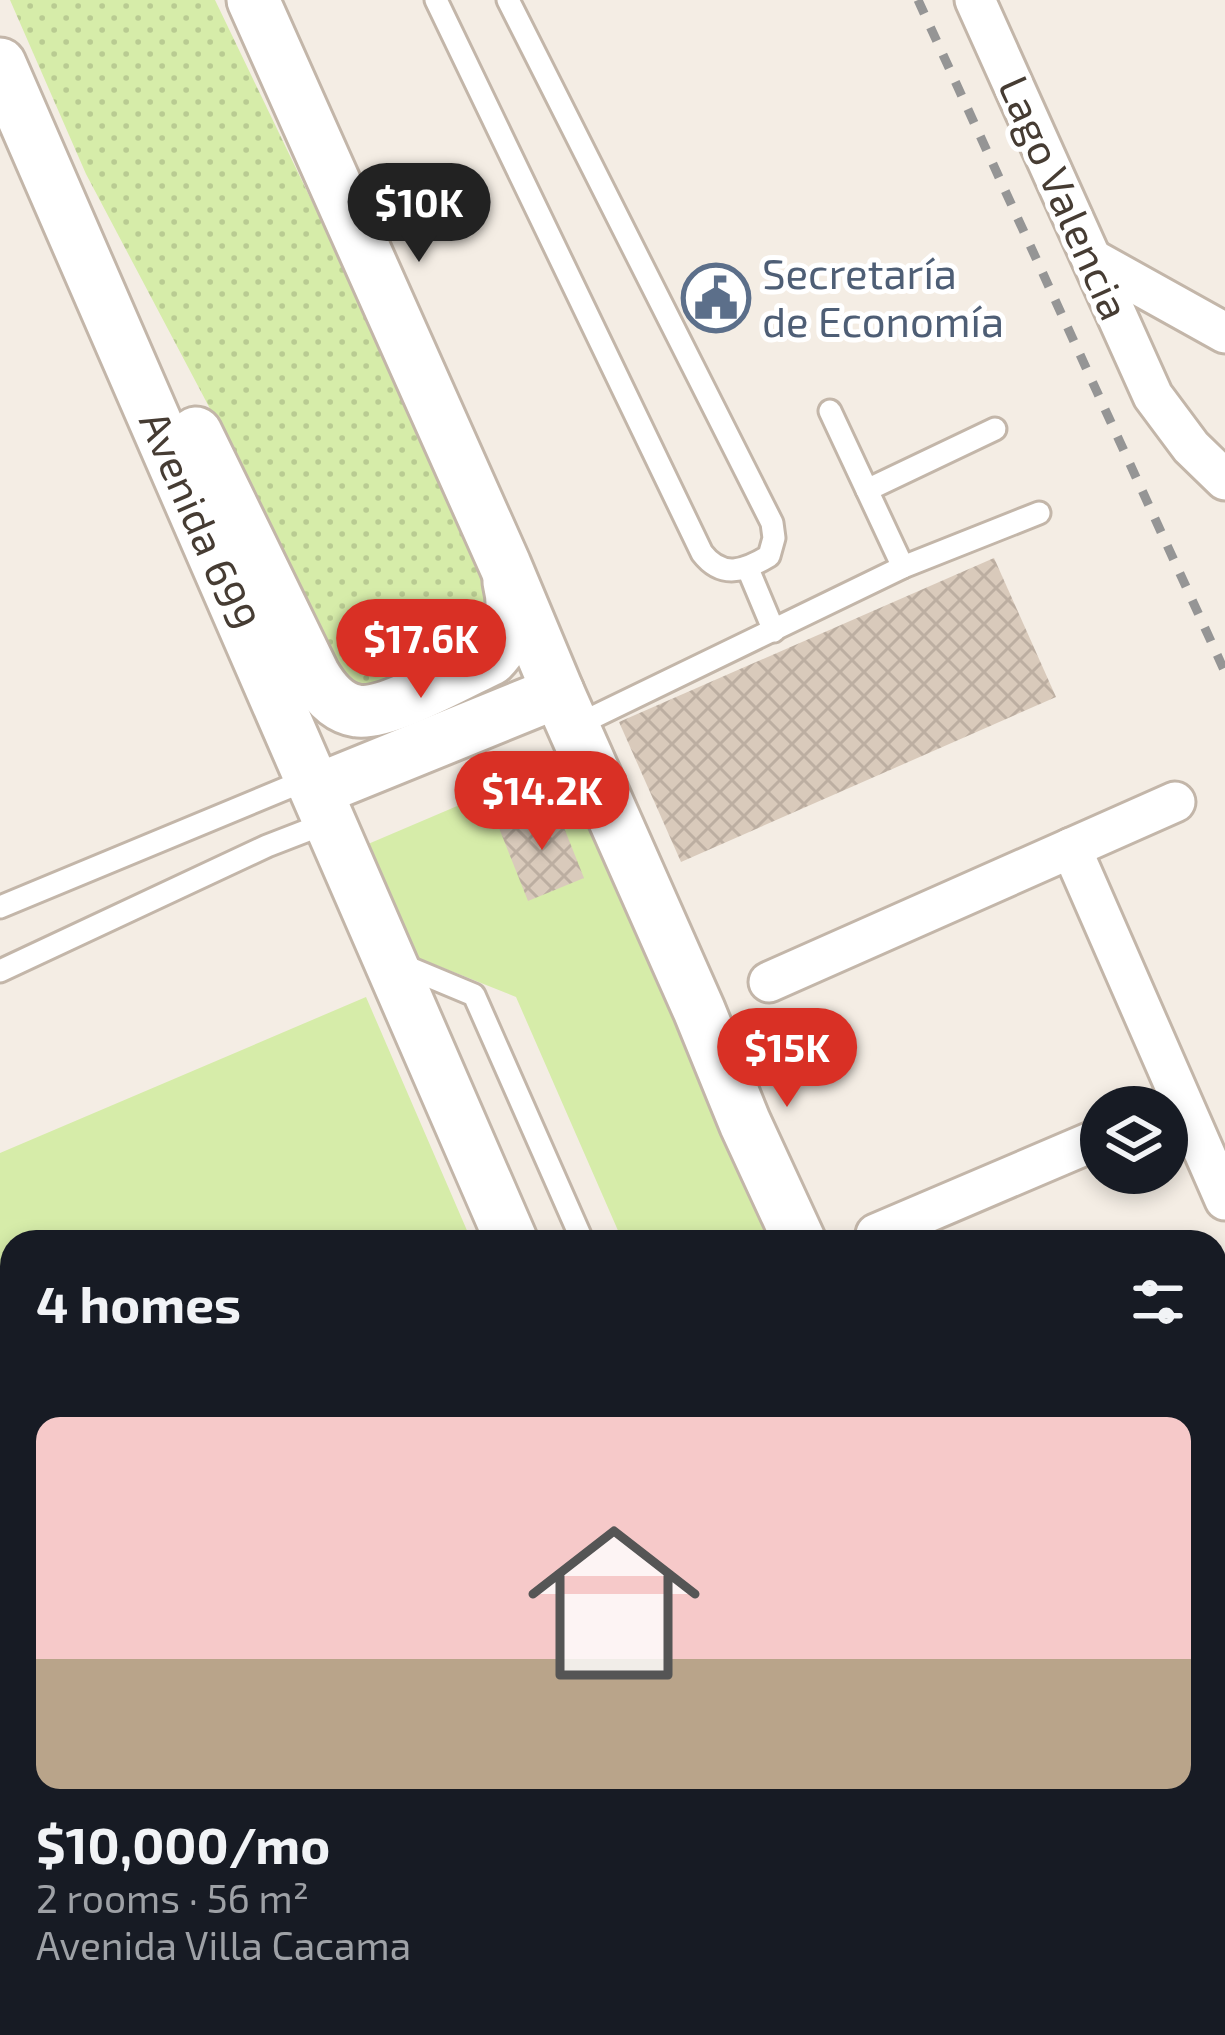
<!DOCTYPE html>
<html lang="en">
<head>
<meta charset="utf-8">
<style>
	:root { --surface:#171b24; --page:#242831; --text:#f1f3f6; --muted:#9ea1a6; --line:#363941; --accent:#d93025 }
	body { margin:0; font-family:"Exo 2",sans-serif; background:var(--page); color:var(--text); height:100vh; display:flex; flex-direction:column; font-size:45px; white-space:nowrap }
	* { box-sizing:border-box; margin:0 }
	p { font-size:39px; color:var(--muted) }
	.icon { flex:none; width:66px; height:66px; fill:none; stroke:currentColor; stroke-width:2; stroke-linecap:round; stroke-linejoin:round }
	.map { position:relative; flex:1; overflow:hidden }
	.panel { position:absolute; left:0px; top:1230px; width:1227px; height:807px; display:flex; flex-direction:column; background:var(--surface); border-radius:36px 36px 0 0; box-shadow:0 6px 18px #0003 }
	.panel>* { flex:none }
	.fabs { position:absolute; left:1080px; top:1086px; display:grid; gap:24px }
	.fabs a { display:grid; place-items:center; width:108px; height:108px; border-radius:50%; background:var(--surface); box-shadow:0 6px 18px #0003; font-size:60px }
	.price { position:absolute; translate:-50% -102px; padding:0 27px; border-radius:42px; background:var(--accent); color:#fff; font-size:39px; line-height:78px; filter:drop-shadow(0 3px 6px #0008) }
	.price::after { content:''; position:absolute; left:50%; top:72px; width:36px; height:27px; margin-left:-18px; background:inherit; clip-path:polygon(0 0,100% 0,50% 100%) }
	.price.on { background:#222; color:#fff }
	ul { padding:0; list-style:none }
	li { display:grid; align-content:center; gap:24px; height:636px; padding:0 36px }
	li+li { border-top:3px solid var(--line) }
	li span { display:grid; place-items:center; height:372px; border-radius:24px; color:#555 }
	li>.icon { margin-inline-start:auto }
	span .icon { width:216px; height:216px; fill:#fffc; stroke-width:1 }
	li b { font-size:51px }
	h2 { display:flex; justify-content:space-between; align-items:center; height:144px; padding:0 36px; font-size:51px }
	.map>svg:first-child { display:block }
	.grass { fill:#d6eca9 }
	.park { fill:url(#park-dots) }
	.building { fill:url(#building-cross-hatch) }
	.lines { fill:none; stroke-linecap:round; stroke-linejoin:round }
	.service-casing { stroke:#c3b6a9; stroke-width:27 }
	.minor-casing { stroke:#c3b6a9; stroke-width:45 }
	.tertiary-casing { stroke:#c3b6a9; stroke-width:57 }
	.service { stroke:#fff; stroke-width:21 }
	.minor { stroke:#fff; stroke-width:39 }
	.tertiary { stroke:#fff; stroke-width:51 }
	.rail { stroke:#959595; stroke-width:9; stroke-dasharray:15 15; stroke-linecap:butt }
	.labels { text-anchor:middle; stroke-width:10; stroke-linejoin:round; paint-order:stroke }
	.street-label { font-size:42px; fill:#463c33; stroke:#fff }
	.service-label { font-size:42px; fill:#4e5e75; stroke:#fff; text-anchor:start }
</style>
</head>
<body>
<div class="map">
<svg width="1225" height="2035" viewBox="0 0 1225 2035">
	<defs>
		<pattern id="park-dots" width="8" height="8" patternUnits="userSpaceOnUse" patternTransform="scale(3)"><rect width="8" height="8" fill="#d6eca9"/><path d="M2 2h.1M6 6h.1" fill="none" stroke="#b9cb92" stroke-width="1.8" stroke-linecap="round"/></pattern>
		<pattern id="building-cross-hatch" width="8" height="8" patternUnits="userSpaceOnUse" patternTransform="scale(3)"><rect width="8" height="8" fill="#d9cabb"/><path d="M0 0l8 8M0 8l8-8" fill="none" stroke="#bcaea1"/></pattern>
	</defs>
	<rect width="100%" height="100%" fill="#f4ede4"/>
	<g class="grass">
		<path d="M 563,761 L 776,1242 L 623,1242 L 516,997 L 398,950 L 354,850 Z"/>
		<path d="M 366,997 L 472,1242 L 12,1242 L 12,1560 L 0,1533 L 0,1153 Z"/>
	</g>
	<g class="park">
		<path d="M 10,0 L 215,0 L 508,609 L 504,637 L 381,699 L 331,673 L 235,456 L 86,174 Z"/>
		<path d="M 1225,1438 L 1225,1592 L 1215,1568 L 1215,1442 Z"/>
	</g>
	<g class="building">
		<path d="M 994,558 L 1056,697 L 681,862 L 619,722 Z"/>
		<path d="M 555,805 L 584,878 L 528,901 L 499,828 Z"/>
	</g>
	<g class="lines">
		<defs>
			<g id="service">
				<path d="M 436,0 L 702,553 C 722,579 744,571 769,556 L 774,538 L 772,523 L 508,0"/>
				<path d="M 830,411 L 903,567"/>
				<path d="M 867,490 L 995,429"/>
				<path d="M 748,569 L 774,631"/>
				<path d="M 573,727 L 903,567 L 1039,513"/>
				<path d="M 0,907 L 311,778"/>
				<path d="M 402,965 L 474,995 L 583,1242"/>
				<path d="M 0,971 L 267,846 L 329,822"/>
				<path d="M 0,1639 L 12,1637"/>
			</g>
			<g id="minor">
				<path d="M 975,0 L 1153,396 L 1191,447 L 1225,480"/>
				<path d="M 1092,259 L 1225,333"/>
				<path d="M 1071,848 L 1225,1200"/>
				<path d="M 769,982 L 1175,802"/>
				<path d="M 876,1234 L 1101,1138"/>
				<path d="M 1215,1397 L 1225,1392"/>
				<path d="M 1215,1599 L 1225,1622"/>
				<path d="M 1215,1702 L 1225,1698"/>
				<path d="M 72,2025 L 76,2035"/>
				<path d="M 1187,2035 L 1207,2025"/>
			</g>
			<g id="tertiary">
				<path d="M 253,0 L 505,565 L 558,692 L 699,1010 L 745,1123 L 800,1242"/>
				<path id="s1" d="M 0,64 L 512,1242"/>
				<path d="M 196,433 L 314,675 C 324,692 337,708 357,711 C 385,716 463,672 491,659 C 512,638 516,610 509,582"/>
				<path d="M 317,790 L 558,692"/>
				<path d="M 0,1832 L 12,1827"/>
				<path d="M 0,1989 L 12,1984"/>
				<path d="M 839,2025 L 844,2035"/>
				<path d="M 933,2025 L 938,2035"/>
			</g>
		</defs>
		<use href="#service" class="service-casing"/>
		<use href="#minor" class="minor-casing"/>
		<use href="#tertiary" class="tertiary-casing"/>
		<use href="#service" class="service"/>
		<use href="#minor" class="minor"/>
		<use href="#tertiary" class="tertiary"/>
		<path class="rail" d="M 918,0 L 1225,672"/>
	</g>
	<defs>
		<symbol id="civic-ring" viewBox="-11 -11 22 22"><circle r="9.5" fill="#fff" stroke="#5c6f8a" stroke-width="1.5"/><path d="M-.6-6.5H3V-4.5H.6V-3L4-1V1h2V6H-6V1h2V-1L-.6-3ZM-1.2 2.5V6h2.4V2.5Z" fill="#5c6f8a"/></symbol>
	</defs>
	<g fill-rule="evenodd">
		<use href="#civic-ring" x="678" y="260" width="76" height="76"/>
	</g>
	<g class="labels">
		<g class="street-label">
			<text transform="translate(1064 198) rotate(66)" y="15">Lago Valencia</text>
			<text dy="15" stroke="none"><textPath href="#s1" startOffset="498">Avenida 699</textPath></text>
		</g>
		<g class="service-label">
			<text x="762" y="289">Secretaría<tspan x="762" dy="48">de Economía</tspan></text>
		</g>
	</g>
</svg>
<div class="fabs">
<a><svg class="icon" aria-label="layers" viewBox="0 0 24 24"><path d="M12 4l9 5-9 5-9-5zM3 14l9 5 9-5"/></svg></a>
</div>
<b class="price on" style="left:419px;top:265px">$10K</b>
<b class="price" style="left:421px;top:701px">$17.6K</b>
<b class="price" style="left:542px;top:853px">$14.2K</b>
<b class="price" style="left:787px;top:1110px">$15K</b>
<section class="panel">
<h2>4 homes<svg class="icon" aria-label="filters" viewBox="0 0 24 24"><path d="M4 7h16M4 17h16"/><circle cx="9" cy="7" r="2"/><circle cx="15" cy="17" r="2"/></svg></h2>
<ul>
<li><span style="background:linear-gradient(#f6c9c9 65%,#b9a48a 0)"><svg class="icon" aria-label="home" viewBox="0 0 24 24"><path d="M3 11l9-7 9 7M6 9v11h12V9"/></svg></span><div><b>$10,000/mo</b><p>2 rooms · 56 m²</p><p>Avenida Villa Cacama</p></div></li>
</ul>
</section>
</div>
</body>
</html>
